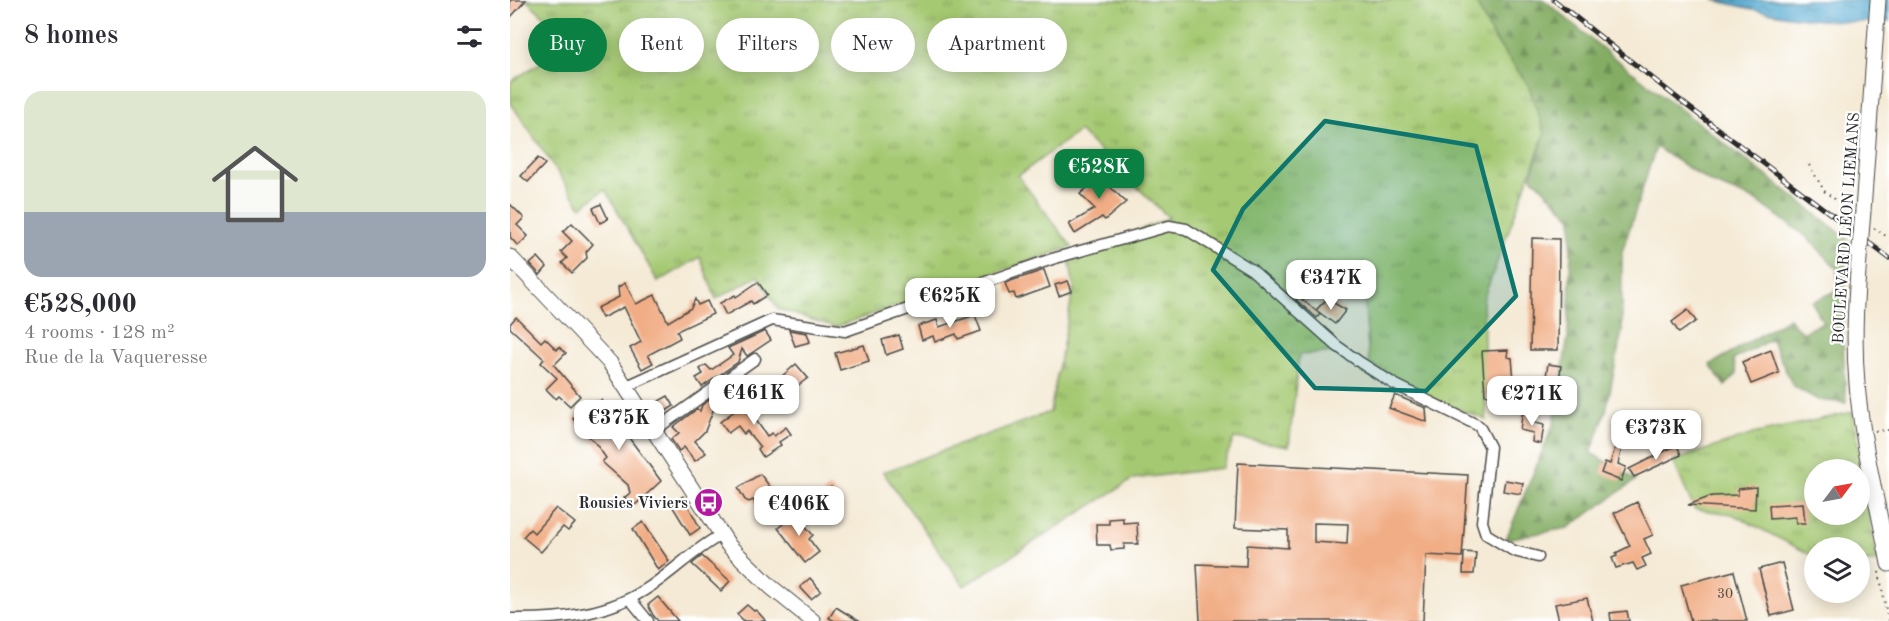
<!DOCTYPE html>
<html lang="en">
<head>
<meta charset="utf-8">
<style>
	:root { --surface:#fff; --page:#f7f7f7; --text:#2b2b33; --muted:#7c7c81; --line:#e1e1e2; --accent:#0b8043 }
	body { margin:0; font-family:"Old Standard TT",serif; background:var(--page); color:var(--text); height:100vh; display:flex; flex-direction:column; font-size:22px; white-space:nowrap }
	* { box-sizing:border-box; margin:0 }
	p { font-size:20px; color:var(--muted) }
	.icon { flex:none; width:33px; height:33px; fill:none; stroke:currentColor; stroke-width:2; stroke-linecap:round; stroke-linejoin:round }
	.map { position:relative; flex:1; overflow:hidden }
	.side { display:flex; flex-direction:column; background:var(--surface); width:510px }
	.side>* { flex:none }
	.banner { position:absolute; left:18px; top:18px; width:570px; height:54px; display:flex; gap:12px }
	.needle { width:39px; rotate:58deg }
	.tools { position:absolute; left:1294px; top:459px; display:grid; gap:12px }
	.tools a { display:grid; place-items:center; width:66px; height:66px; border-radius:50%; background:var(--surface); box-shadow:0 3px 15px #0003; font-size:30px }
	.price { position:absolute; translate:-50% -51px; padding:0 14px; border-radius:12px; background:#fff; color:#222; font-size:20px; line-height:39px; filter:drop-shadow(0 2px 3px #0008) }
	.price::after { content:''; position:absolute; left:50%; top:36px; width:18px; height:14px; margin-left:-9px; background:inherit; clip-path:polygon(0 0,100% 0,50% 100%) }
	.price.selected { background:var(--accent); color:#fff }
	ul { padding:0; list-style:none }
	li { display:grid; align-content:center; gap:12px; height:318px; padding:0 24px }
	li+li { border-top:2px solid var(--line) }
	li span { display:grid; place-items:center; height:186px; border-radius:18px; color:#555 }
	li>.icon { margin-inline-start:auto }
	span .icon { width:108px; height:108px; fill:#fffc; stroke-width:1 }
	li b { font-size:26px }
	h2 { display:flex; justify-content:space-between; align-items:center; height:72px; padding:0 24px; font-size:26px }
	.chip { padding:0 21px; border-radius:27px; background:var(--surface); box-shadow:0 3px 15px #0003; font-size:21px; line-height:54px }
	.chip.selected { background:var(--accent); color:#fff }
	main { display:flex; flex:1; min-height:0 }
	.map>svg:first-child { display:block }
	.grass { fill:url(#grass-tufts); stroke:#687a4e; stroke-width:1.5; fill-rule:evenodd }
	.forest { fill:url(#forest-firs); stroke:#586c48; stroke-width:1.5 }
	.water { fill:url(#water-ripples); stroke:#406b7e; stroke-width:1.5 }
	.building { fill:#f1ae86; fill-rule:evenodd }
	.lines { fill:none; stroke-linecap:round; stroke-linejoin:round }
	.street-casing { stroke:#494844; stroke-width:13 }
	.secondary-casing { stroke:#494844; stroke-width:17 }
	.path { stroke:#494844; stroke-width:2; stroke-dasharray:1.5 4.5; stroke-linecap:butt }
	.street { stroke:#fff; stroke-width:10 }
	.secondary { stroke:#fff; stroke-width:15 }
	.rail-casing { stroke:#2b2b2b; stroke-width:5 }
	.rail { stroke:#fff; stroke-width:3; stroke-dasharray:9; stroke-linecap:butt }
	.secondary-bridge-casing { stroke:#494844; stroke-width:17; stroke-linecap:butt }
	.secondary-bridge { stroke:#fff; stroke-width:15 }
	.marked { fill:#0f766e; fill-opacity:0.2; stroke:#0f766e; stroke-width:4.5; stroke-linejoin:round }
	.labels { text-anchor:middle; stroke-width:4.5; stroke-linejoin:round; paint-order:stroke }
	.number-label { font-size:14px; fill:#5c4c42 }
	.street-label { font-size:16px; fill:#2b2b2b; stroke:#fff }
	.poi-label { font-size:16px; font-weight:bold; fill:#2b2b2b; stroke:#fff; text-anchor:end }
</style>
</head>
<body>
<main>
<section class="side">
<h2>8 homes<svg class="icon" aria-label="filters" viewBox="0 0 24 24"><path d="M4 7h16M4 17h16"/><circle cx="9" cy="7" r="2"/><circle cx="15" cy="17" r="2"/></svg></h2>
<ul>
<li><span style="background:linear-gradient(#dfe7d0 65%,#9aa5b1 0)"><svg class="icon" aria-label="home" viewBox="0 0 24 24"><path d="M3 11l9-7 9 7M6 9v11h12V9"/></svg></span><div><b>€528,000</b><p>4 rooms · 128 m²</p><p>Rue de la Vaqueresse</p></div></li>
</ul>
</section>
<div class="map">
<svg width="1379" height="621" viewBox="0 0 1379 621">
	<defs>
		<pattern id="grass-tufts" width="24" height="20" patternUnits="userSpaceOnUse" patternTransform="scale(1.5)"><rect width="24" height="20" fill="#a5c972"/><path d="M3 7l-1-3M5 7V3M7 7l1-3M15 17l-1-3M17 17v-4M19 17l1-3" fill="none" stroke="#87a35e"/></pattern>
		<pattern id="forest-firs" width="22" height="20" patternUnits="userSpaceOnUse" patternTransform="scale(1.5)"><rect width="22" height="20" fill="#84ad64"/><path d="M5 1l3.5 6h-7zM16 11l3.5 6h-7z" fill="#6c8d53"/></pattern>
		<pattern id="water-ripples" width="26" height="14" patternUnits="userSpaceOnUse" patternTransform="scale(1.5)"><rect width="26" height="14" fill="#56abd2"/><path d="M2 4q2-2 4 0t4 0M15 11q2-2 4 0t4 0" fill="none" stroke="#478bab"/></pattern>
	</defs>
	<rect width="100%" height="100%" fill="#fff"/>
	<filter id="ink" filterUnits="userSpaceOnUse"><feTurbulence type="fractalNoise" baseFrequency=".0167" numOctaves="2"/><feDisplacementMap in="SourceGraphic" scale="12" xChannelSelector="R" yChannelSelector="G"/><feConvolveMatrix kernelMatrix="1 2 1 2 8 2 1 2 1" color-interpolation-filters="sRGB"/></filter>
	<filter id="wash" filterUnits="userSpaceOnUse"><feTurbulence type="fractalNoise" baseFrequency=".008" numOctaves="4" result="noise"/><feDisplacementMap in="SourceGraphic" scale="24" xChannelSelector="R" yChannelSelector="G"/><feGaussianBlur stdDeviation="1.35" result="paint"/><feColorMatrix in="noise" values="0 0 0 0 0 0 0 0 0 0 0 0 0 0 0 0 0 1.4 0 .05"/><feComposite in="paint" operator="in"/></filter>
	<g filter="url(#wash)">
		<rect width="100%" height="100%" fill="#f4ead5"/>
		<g class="grass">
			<path d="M 16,0 L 965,0 L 983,37 L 1019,85 L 1035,133 L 973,300 L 976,420 L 912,395 L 859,363 L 854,292 L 784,302 L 825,352 L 789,355 L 779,446 L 724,438 L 712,468 L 623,479 L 454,586 L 373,472 L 540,412 L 564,287 L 559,259 L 659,218 L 569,131 L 508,176 L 562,247 L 325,327 L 268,309 L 248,276 L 206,299 L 190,257 L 148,282 L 95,189 L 71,207 L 0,102 L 0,82 L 63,42 Z"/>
			<path d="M 1343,412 L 1367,562 L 1350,562 L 1350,548 L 1305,548 L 1305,557 L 1222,514 L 1184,509 L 1163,461 L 1243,434 ZM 1305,470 L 1350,470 L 1350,514 L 1305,514 Z"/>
		</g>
		<path class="forest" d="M 965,0 L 1034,0 L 1103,57 L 1338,239 L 1332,319 L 1336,403 L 1308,400 L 1283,386 L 1261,339 L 1223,360 L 1227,374 L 1215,386 L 1200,365 L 1279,318 L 1292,333 L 1313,322 L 1302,302 L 1328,290 L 1327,269 L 1298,238 L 1247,201 L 1200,182 L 1146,147 L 1112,252 L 1112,331 L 1096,411 L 1081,453 L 1126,480 L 1058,528 L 996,539 L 1044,423 L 1058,336 L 1062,218 L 1021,176 L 1035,133 L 1018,84 L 983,37 Z"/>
		<path class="water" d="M 1204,0 L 1379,0 L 1379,21 C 1320,26 1260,14 1204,0 Z"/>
		<g id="blocks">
			<g class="building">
				<path d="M 0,0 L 16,0 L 0,18 Z"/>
				<path d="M 28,158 L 35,164 L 18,182 L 11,176 Z"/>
				<path d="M 595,165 L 608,177 L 599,186 L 616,202 L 595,220 L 592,217 L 565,234 L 559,224 L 585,209 L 570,194 L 589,178 L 586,175 Z"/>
				<path d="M 0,204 L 14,218 L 7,225 L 18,236 L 8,246 L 0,237 Z"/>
				<path d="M 91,204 L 98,219 L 90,223 L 83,208 Z"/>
				<path d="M 62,223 L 83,244 L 76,252 L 77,258 L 62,273 L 52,263 L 57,258 L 51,252 L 62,241 L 53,232 Z"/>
				<path d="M 1022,238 L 1049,239 L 1048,350 L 1020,350 Z"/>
				<path d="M 28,257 L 37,267 L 30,275 L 20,264 Z"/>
				<path d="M 534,270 L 540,287 L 506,299 L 504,293 L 499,294 L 495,283 Z"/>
				<path d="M 558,281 L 562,291 L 549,296 L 545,285 Z"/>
				<path d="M 248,282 L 257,295 L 243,304 L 241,301 L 216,315 L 210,303 L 225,295 L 226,297 Z"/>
				<path d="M 115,283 L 126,304 L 145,295 L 158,322 L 181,308 L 185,299 L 188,305 L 197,301 L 203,314 L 167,331 L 170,338 L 138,355 L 143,363 L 132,369 L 120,348 L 131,342 L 114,307 L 92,318 L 87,308 L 109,297 L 108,287 Z"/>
				<path d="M 789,297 L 810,314 L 807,318 L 786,300 Z"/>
				<path d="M 817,299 L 836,310 L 825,324 L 806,310 Z"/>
				<path d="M 1178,310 L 1186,321 L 1169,333 L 1162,322 Z"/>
				<path d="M 465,315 L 471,331 L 448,339 L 446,334 L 425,342 L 423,336 L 412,340 L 408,326 L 427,320 L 429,327 Z"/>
				<path d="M 6,317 L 31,342 L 35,338 L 47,350 L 49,347 L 56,353 L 44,365 L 70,396 L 60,406 L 49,396 L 46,399 L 36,389 L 47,378 L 31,363 L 34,359 L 0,328 L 0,324 Z"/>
				<path d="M 279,330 L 297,333 L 300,342 L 285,346 Z"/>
				<path d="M 255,331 L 261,340 L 237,356 L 232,349 L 228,362 L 192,387 L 186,378 L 193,374 L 190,369 L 196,365 L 201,370 L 223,355 L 218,348 Z"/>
				<path d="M 389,335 L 393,349 L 376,355 L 372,340 Z"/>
				<path d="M 354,345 L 359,361 L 330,370 L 325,353 Z"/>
				<path d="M 998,350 L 997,357 L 1002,358 L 1005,393 L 975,395 L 972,351 Z"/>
				<path d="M 1261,350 L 1269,373 L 1241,384 L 1232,362 Z"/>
				<path d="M 286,364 L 298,378 L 282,390 L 271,377 Z"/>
				<path d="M 1038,364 L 1051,366 L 1048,392 L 1034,389 Z"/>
				<path d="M 210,393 L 195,431 L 185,441 L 196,453 L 185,461 L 174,447 L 169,451 L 161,439 L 169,433 L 163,427 L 187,409 L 190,411 L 192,405 Z"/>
				<path d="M 247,394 L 257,406 L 243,416 L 257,436 L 262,433 L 264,436 L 276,427 L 281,434 L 269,442 L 271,445 L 253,457 L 248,449 L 250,447 L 237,431 L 234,434 L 228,426 L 218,433 L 210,422 Z"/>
				<path d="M 885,395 L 916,408 L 917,422 L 879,408 Z"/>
				<path d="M 158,396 L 164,406 L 153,413 L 147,402 Z"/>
				<path d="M 91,400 L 151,481 L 125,505 L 114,498 L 120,493 L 118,485 L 92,462 L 96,458 L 86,444 L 63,419 Z"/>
				<path d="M 1013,410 L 1022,411 L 1021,422 L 1034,425 L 1031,444 L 1022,442 L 1023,433 L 1010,430 Z"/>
				<path d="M 1106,445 L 1112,447 L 1108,464 L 1116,467 L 1111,481 L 1091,473 L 1095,462 L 1100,464 Z"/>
				<path d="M 1167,445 L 1171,455 L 1124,477 L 1119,469 Z"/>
				<path d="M 728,463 L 958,475 L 952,557 L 916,555 L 913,621 L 690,621 L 687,564 L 736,566 L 737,545 L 778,548 L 778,530 L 725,528 ZM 804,523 L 838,524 L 837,544 L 804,542 Z"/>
				<path d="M 250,474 L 265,493 L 247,505 L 243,500 L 239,502 L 235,500 L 228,488 Z"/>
				<path d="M 995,480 L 1013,483 L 1011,494 L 993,491 Z"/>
				<path d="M 321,487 L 326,495 L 318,500 L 313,493 Z"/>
				<path d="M 1246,487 L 1245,509 L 1178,505 L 1202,496 L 1228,495 L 1228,489 Z"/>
				<path d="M 173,496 L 190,528 L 180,535 L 161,504 Z"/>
				<path d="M 1127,502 L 1143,535 L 1134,539 L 1141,554 L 1132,558 L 1136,566 L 1127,570 L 1123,563 L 1106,568 L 1102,558 L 1107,556 L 1106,553 L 1120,546 L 1104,513 Z"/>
				<path d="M 1293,503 L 1295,523 L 1286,523 L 1285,517 L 1260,519 L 1259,505 Z"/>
				<path d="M 46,508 L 65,523 L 58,531 L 53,527 L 31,552 L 13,537 L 20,529 L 24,533 Z"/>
				<path d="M 288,511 L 294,519 L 291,521 L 303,535 L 299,539 L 309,552 L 295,563 L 268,528 Z"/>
				<path d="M 613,518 L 613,523 L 627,522 L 628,544 L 614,544 L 614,549 L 601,550 L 600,545 L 587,545 L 586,524 L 599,524 L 599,519 Z"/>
				<path d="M 133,522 L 159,561 L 148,570 L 123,529 Z"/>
				<path d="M 954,552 L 966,553 L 964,574 L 953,574 Z"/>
				<path d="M 192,556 L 220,581 L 211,591 L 182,564 Z"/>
				<path d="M 1272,563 L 1284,610 L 1261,616 L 1249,569 Z"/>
				<path d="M 1224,571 L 1237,621 L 1181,621 L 1171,585 Z"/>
				<path d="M 300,578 L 311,591 L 301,599 L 290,587 Z"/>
				<path d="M 148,597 L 168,621 L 148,621 L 143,615 L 138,605 Z"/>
				<path d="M 1077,598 L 1083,621 L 1049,621 L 1045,604 Z"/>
				<path d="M 237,605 L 244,611 L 246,610 L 256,621 L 234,621 L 227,614 Z"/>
				<path d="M 326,607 L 334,612 L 349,621 L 325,621 L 319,618 Z"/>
				<path d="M 1117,611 L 1119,621 L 1101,621 L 1100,613 Z"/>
			</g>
		</g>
	</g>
	<g filter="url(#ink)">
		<use href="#blocks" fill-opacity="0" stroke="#494844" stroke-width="1.5"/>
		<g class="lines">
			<defs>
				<g id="street">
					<path d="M 117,386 L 262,320 L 335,331 L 542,259 L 659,226 L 676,229 L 742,270 L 827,346 L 851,363 L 884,384 L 969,426 L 980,447 L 972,522 L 976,534 L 1004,551 L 1028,557"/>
					<path d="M 145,430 L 245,359"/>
					<path d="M 120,599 L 138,621"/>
					<path d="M 0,619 C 49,620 99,615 141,586 C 165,570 185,549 211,535"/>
				</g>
				<g id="secondary">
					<path d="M 1353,211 L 1368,0"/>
					<path d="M 1350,247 C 1346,293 1343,338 1347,384 C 1352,444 1368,504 1379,564"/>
					<path d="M 0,257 L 100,363 L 219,546 L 261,587 L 303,621"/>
				</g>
			</defs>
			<use href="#street" class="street-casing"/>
			<use href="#secondary" class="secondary-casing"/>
			<g class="path">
				<path d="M 1299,165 L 1315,192 L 1340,210"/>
				<path d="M 1364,228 L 1379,238"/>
				<path d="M 1365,431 L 1379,430"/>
				<path d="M 1369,572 L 1378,621"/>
			</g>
			<use href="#street" class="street"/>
			<use href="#secondary" class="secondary"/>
			<defs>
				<path id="rail" d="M 1044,0 L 1176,105 L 1379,258"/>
			</defs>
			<use href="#rail" class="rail-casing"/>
			<use href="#rail" class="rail"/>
			<defs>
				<path id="secondary-bridge" d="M 1350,247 L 1353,211"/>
			</defs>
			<use href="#secondary-bridge" class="secondary-bridge-casing"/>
			<use href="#secondary-bridge" class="secondary-bridge"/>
		</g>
	</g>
	<path class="marked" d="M 815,121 L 966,146 L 1006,296 L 916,391 L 805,388 L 703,270 L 733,209 Z"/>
	<defs>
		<symbol id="bus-disc" viewBox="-11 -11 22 22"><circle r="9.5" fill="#b5179e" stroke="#fff"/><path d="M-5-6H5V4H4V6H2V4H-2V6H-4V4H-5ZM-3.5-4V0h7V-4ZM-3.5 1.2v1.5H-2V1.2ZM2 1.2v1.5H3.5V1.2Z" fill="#fff"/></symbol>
	</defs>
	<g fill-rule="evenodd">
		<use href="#bus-disc" x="182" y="486" width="33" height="33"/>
	</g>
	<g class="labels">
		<g class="number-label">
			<text x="1215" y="598">30</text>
		</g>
		<g class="street-label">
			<text transform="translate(1335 228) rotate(-86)" y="6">BOULEVARD LÉON LIEMANS</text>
		</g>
		<g class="poi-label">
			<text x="178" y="508">Rousies Viviers</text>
		</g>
	</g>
</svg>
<div class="tools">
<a><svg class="needle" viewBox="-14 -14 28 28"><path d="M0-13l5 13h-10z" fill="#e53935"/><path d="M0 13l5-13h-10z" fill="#7c7c81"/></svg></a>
<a><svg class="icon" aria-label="layers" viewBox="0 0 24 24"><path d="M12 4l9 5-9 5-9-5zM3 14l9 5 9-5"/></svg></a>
</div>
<b class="price selected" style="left:589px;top:200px">€528K</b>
<b class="price" style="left:821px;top:311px">€347K</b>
<b class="price" style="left:440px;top:329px">€625K</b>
<b class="price" style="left:244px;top:426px">€461K</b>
<b class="price" style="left:1022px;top:427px">€271K</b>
<b class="price" style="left:109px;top:451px">€375K</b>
<b class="price" style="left:1146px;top:461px">€373K</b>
<b class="price" style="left:289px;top:537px">€406K</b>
<div class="banner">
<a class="chip selected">Buy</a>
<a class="chip">Rent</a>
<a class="chip">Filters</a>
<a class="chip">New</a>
<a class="chip">Apartment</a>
</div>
</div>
</main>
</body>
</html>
